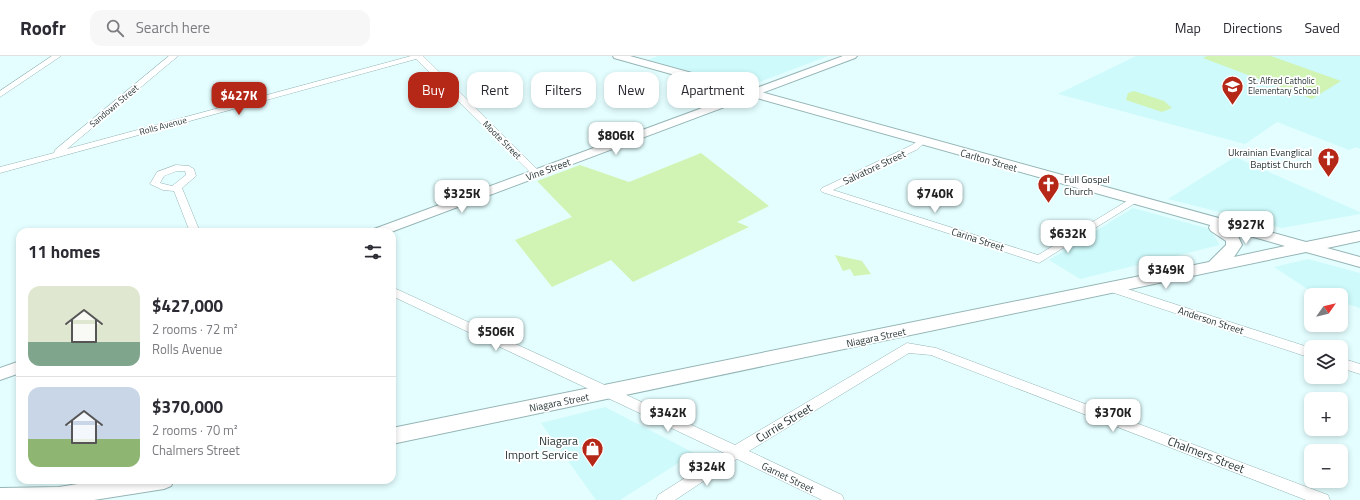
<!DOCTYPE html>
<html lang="en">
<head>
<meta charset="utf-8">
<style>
	:root { --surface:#fff; --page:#f7f7f7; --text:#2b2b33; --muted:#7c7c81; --line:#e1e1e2; --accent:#b52717 }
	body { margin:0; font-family:"Titillium Web",sans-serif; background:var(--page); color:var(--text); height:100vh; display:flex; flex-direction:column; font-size:15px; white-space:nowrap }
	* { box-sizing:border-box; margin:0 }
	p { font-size:13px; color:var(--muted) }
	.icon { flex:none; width:22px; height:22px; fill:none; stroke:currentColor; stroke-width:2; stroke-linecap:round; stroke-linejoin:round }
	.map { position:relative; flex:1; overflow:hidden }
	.side { position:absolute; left:16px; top:172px; width:380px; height:256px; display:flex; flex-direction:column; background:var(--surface); border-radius:12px; box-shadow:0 2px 6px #0003 }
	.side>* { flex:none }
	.top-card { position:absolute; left:408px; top:16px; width:380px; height:36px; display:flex; gap:8px }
	.needle { width:26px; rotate:56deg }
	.controls { position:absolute; left:1304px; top:232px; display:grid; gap:8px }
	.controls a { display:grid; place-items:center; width:44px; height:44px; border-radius:8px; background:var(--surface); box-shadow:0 2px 6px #0003; font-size:20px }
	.price { position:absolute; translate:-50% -34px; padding:0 9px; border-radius:8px; background:#fff; color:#222; font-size:13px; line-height:26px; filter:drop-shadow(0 1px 2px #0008) }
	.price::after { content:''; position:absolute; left:50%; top:24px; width:12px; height:9px; margin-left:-6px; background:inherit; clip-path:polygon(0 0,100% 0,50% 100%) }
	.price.active { background:var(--accent); color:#fff }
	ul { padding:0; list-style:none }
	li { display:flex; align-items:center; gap:12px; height:100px; padding:0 12px }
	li+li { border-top:1px solid var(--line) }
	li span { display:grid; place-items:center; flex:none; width:112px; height:80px; border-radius:12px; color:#555 }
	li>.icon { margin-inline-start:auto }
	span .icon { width:48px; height:48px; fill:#fffc; stroke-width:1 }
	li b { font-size:17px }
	h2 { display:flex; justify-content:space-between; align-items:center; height:48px; padding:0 12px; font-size:17px }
	.pill { padding:0 14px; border-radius:12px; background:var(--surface); box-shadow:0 2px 6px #0003; font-size:14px; line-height:36px }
	.pill.active { background:var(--accent); color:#fff }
	header { display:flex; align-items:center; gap:24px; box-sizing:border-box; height:56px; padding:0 20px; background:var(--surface); border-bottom:1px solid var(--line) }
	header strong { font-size:19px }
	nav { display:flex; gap:22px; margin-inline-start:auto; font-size:14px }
	.search { width:280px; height:36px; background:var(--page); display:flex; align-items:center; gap:10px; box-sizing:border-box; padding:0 14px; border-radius:12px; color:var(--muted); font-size:15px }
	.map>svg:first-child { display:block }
	.built { fill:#cefafb }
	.green { fill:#d1f4b4 }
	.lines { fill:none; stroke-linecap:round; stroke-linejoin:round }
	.minor-casing { stroke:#96b5b6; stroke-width:1 }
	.tertiary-casing { stroke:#96b5b6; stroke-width:2 }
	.secondary-casing { stroke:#96b5b6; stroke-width:2 }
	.minor { fill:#fff; fill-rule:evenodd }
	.tertiary { fill:#fff; fill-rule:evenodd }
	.secondary { fill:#fff; fill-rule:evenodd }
	.labels { text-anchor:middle; stroke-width:3.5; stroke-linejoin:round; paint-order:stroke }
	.far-poi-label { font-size:9px; fill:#293637; stroke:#fff; text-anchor:start }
	.far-street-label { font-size:9px; fill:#293637; stroke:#fff }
	.poi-label { font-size:10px; fill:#293637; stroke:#fff; text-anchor:end }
	.street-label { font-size:10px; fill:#293637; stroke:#fff }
	.near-street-label { font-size:12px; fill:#293637; stroke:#fff }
	.near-poi-label { font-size:12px; fill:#293637; stroke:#fff; text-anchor:end }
</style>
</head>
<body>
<header>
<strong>Roofr</strong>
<div class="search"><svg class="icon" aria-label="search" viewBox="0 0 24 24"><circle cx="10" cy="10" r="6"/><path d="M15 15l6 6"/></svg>Search here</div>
<nav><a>Map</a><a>Directions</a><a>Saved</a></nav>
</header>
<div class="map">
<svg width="1360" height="444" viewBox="0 0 1360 444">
	<rect width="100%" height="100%" fill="#e4feff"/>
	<g class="built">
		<path d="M 658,0 L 828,0 L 746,31 L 648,4 Z"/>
		<path d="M 1136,0 L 1360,0 L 1360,93 L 1356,91 L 1349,94 L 1277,66 L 1245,88 L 1058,38 Z"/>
		<path d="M 1235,101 L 1360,156 L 1360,158 L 1282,172 L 1168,143 Z"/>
		<path d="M 1133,152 L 1210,173 L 1220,189 L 1080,223 L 1049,204 Z"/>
		<path d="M 1308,203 L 1360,217 L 1360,252 L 1341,246 L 1341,239 L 1315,238 L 1274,211 Z"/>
		<path d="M 605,351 L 694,397 L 620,444 L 596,444 L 541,367 Z"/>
	</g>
	<g class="green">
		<path d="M 1207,0 L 1271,0 L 1341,25 L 1312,43 L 1203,2 Z"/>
		<path d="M 1134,35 L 1164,45 L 1172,52 L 1162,56 L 1126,44 L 1128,37 Z"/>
		<path d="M 701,97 L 769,150 L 737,166 L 749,171 L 633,226 L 611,204 L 552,231 L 515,184 L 572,161 L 537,125 L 580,109 L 629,126 Z"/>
		<path d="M 835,199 L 862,205 L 871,218 L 854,220 L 850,213 L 843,215 Z"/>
	</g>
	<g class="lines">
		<defs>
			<g id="minor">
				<path d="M 52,0 L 61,0 L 0,41 L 0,35 Z"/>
				<path d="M 169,0 L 178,0 L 67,93 L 411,0 L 423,0 L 541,117 L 536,120 L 533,119 L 416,3 L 0,117 L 0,111 L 54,97 L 55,94 Z"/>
				<path d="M 922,82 L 926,85 L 918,93 L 833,134 L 1038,199 L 1132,142 L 1138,142 L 1140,144 L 1039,207 L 822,136 L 820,134 L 822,132 L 912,89 Z"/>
				<path d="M 176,109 L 189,110 L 194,113 L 196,120 L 182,132 L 200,176 L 190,176 L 174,135 L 163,134 L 150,128 L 157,116 ZM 177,115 L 185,115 L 186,119 L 172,130 L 160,127 L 164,120 Z"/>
				<path d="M 1112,228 L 1311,292 L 1311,302 L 1108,235 L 1106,232 L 1108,229 Z"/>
				<path d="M 392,231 L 735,389 L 907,287 L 936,292 L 1328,439 L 1330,444 L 1306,444 L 931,299 L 909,297 L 749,395 L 842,439 L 844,444 L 822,444 L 737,403 L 675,444 L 656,444 L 658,439 L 724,397 L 392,240 Z"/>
				<path d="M 1341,302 L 1360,308 L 1360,318 L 1341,312 Z"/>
			</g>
			<g id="tertiary">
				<path d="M 843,0 L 857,0 L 855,2 L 391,176 L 372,176 L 374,173 Z"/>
				<path d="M 20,305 L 20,317 L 0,324 L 0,312 Z"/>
			</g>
			<g id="secondary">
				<path d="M 613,0 L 630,0 L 1306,186 L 1360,175 L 1360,185 L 1327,192 L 1360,201 L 1360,211 L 1306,196 L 392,388 L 392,372 L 1209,206 L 1226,189 L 1226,185 L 1211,175 L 1209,172 L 1210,169 L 614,2 ZM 1232,175 L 1285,190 L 1234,201 L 1242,189 L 1238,180 Z"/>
				<path d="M 103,424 L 174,424 L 171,430 L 164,433 L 94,444 L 0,444 L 0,432 L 59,431 Z"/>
			</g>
		</defs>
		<use href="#minor" class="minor-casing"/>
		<use href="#tertiary" class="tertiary-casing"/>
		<use href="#secondary" class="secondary-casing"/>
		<use href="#minor" class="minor"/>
		<use href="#tertiary" class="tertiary"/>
		<use href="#secondary" class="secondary"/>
	</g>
	<defs>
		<symbol id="school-pin" viewBox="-11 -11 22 30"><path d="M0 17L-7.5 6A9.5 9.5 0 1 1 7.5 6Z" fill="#b52717" stroke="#fff"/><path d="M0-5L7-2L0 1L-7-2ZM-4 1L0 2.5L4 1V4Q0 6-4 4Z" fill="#fff"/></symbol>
		<symbol id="church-pin" viewBox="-11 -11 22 30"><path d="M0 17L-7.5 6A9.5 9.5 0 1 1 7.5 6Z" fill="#b52717" stroke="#fff"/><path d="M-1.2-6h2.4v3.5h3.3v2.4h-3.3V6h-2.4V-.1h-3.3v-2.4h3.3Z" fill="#fff"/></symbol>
		<symbol id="shop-pin" viewBox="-11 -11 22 30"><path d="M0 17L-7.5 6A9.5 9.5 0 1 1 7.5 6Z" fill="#b52717" stroke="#fff"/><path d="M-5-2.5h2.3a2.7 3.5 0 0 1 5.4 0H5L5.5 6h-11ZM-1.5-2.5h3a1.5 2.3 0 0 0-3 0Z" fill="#fff"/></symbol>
	</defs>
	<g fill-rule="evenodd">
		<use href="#school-pin" x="1220" y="18" width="25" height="34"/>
		<use href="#church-pin" x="1316" y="90" width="25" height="34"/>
		<use href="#church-pin" x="1036" y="116" width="25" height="34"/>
		<use href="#shop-pin" x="580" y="380" width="25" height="34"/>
	</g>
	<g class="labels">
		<g class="far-poi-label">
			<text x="1248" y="28">St. Alfred Catholic<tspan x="1248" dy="10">Elementary School</tspan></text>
		</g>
		<g class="far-street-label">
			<text transform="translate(114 50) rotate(-40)" y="3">Sandown Street</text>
			<text transform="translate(163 70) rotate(-15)" y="3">Rolls Avenue</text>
			<text transform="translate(502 84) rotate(45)" y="3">Moote Street</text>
		</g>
		<g class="poi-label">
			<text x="1312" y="100">Ukrainian Evanglical<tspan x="1312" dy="12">Baptist Church</tspan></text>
			<text x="1064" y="127" text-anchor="start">Full Gospel<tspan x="1064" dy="12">Church</tspan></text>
		</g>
		<g class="street-label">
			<text transform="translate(989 104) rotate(16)" y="4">Carlton Street</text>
			<text transform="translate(874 111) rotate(-25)" y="4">Salvatore Street</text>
			<text transform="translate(548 113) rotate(-20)" y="4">Vine Street</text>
			<text transform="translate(978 183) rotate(18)" y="4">Carina Street</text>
			<text transform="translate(1211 264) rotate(18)" y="4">Anderson Street</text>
			<text transform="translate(876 281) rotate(-12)" y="4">Niagara Street</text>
			<text transform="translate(559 346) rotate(-11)" y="4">Niagara Street</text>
			<text transform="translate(788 421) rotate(26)" y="4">Garnet Street</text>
		</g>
		<g class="near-street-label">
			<text transform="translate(784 367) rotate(-31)" y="4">Currie Street</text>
			<text transform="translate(1206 399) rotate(21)" y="4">Chalmers Street</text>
		</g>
		<g class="near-poi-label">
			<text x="578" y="389">Niagara<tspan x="578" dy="14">Import Service</tspan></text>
		</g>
	</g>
</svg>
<div class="controls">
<a><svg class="needle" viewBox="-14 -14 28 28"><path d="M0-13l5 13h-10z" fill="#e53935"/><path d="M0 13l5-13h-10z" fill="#7c7c81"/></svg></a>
<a><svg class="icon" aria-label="layers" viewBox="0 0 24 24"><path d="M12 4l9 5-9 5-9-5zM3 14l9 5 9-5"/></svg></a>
<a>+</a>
<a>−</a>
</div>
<b class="price active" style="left:239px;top:60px">$427K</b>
<b class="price" style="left:616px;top:100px">$806K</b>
<b class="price" style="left:462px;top:158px">$325K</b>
<b class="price" style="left:935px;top:158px">$740K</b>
<b class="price" style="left:1246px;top:189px">$927K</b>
<b class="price" style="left:1068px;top:198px">$632K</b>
<b class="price" style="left:1166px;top:234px">$349K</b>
<b class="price" style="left:496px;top:296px">$506K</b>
<b class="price" style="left:668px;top:377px">$342K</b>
<b class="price" style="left:1113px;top:377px">$370K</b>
<b class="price" style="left:707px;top:431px">$324K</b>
<div class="top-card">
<a class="pill active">Buy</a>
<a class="pill">Rent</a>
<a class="pill">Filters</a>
<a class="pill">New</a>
<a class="pill">Apartment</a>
</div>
<section class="side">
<h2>11 homes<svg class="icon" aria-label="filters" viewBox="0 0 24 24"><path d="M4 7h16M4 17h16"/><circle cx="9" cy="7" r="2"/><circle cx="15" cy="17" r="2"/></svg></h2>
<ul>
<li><span style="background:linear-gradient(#dfe7d0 70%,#7fa58c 0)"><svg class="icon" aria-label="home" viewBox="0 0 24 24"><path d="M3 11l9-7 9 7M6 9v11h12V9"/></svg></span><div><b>$427,000</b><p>2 rooms · 72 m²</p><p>Rolls Avenue</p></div></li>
<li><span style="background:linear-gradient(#c9d6e8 65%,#8fb573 0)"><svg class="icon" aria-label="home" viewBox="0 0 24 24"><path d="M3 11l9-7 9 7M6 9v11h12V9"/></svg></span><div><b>$370,000</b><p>2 rooms · 70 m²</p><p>Chalmers Street</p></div></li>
</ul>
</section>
</div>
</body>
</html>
